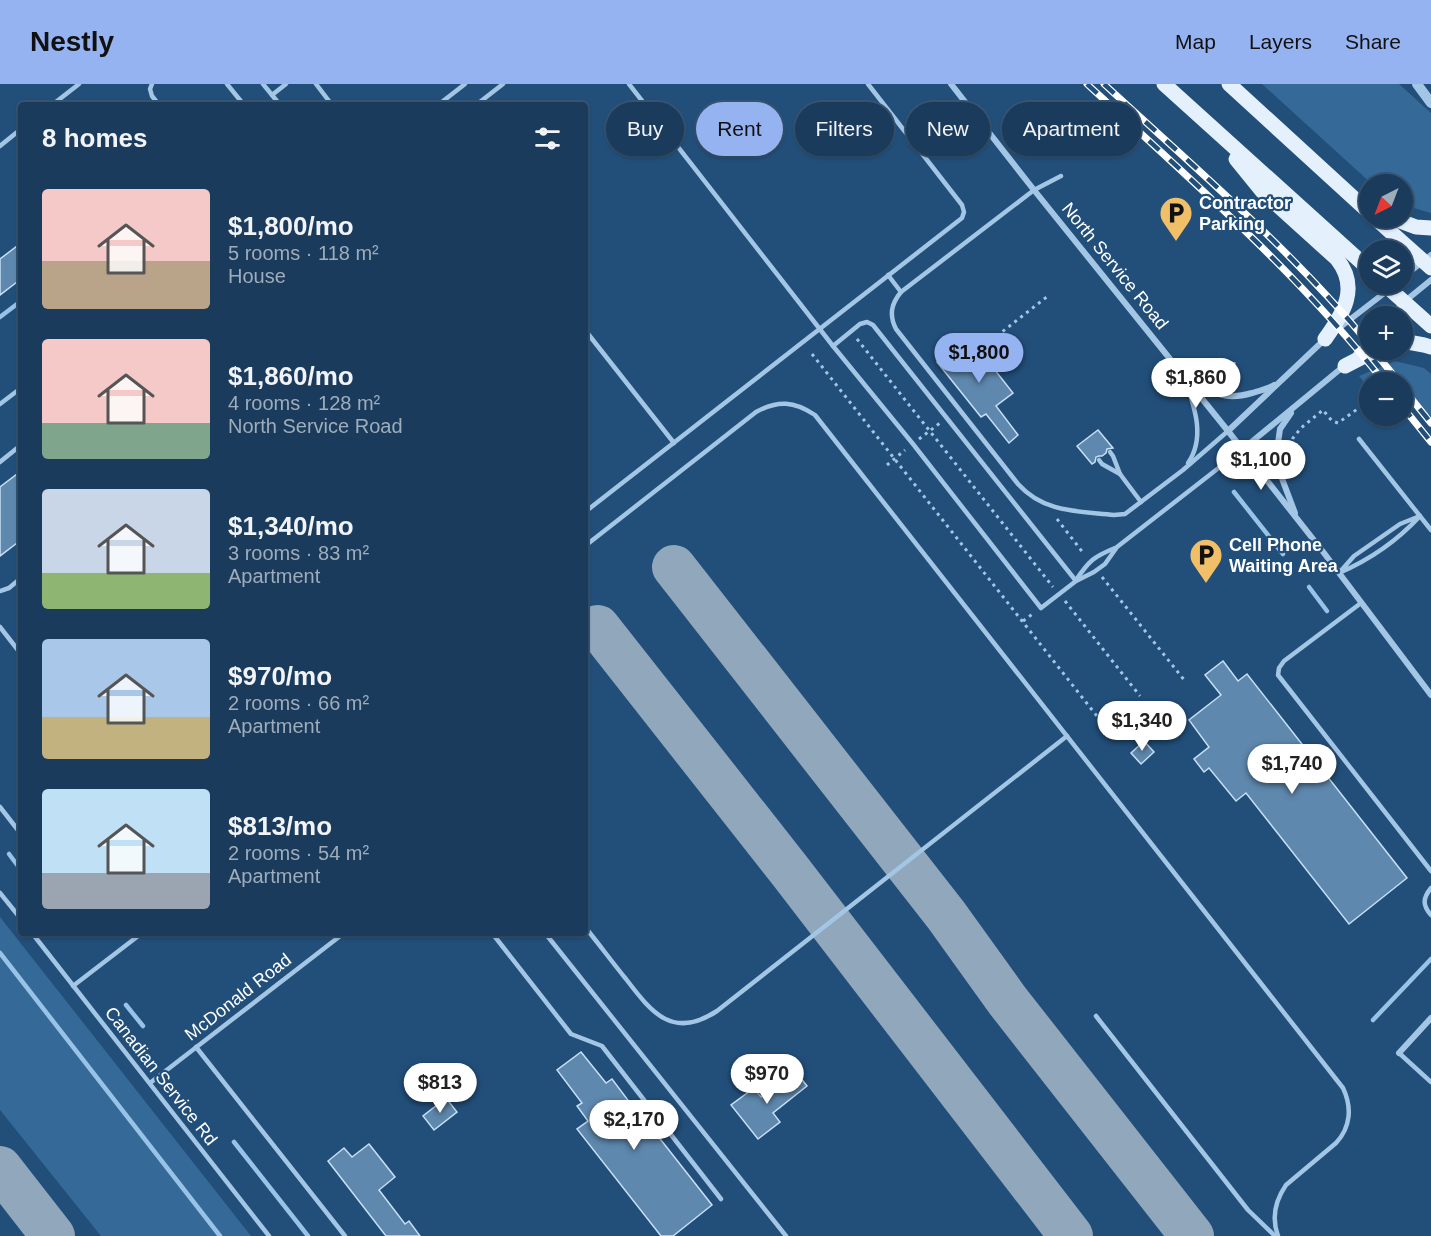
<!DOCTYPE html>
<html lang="en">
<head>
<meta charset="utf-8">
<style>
	:root { --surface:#1a3b5c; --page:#274665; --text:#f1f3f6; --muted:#9fadbb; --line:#385572; --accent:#95b2f1 }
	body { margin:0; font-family:Helvetica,sans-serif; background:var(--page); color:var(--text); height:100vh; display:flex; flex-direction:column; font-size:22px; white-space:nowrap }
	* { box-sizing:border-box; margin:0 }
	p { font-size:20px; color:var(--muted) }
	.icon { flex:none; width:33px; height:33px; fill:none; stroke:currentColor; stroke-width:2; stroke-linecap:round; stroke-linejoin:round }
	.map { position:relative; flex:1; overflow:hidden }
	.drawer { position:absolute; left:18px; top:18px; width:570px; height:834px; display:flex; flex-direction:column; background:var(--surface); border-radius:6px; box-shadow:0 2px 4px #0004,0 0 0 2px var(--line) }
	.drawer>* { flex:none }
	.hud { position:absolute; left:606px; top:18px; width:570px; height:54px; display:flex; gap:12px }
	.needle { width:39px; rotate:222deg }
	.tools { position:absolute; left:1359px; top:90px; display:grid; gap:12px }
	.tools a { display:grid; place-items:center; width:54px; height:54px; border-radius:50%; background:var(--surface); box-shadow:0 2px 4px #0004,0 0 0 2px var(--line); font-size:30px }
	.price { position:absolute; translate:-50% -51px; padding:0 14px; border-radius:21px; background:#fff; color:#222; font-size:20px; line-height:39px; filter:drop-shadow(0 2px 3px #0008) }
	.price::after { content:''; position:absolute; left:50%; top:36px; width:18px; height:14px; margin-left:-9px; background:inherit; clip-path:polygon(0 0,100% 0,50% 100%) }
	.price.active { background:var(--accent); color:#111 }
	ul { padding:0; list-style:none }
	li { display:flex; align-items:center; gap:18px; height:150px; padding:0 24px }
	li span { display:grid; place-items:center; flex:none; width:168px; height:120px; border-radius:6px; color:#555 }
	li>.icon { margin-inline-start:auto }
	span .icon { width:72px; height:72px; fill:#fffc; stroke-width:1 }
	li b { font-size:26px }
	h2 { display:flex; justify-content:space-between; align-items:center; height:72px; padding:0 24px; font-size:26px }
	.pill { padding:0 21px; border-radius:27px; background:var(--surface); box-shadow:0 2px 4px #0004,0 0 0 2px var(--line); font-size:21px; line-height:54px }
	.pill.active { background:var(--accent); color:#111 }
	header { display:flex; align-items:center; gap:36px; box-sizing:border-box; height:84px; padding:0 30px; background:var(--accent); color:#111 }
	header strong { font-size:28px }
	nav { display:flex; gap:33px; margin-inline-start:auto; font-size:21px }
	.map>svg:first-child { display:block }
	.green { fill:#356998 }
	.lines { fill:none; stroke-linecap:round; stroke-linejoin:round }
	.stream { stroke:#98c2e6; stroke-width:4.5 }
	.taxiway { stroke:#90a7bc; stroke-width:44 }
	.building { fill:#5f88ae; stroke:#c7dff4; stroke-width:1.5 }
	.path { stroke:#a4c6e5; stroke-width:3; stroke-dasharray:3 4.5; stroke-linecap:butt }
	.service { stroke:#a4c6e5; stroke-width:4.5 }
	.minor { stroke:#a4c6e5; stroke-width:6 }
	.tertiary { stroke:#a4c6e5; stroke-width:10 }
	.primary { stroke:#e5f0fd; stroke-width:15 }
	.rail-casing { stroke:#fff; stroke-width:7 }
	.rail { stroke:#224f7a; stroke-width:4.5; stroke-dasharray:14; stroke-linecap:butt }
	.labels { text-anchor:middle; stroke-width:4.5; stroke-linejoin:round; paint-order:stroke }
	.poi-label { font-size:18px; font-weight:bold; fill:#fff; stroke:#224f7a; text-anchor:start }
	.street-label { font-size:18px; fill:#fff; stroke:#224f7a }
</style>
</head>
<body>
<header>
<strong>Nestly</strong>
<nav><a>Map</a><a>Layers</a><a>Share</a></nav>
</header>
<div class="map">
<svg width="1431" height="1152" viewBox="0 0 1431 1152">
	<rect width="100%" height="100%" fill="#224f7a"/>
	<g class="green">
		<path d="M 1262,0 L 1399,0 L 1431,29 L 1431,129 L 1403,121 L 1402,100 L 1372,100 Z"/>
		<path d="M 1395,277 L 1424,284 L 1431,290 L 1431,332 L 1403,308 L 1402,298 L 1370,298 L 1369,304 L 1359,292 Z"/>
		<path d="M 0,833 L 251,1152 L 101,1152 L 0,1026 Z"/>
	</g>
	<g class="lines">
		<g class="stream">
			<path d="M 0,233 L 21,217"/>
			<path d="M 1234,408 L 1283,470"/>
			<path d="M 1309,503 L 1327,527"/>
			<path d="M 9,770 L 21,786"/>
			<path d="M 71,849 L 72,850"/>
			<path d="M 0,869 L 220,1152"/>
			<path d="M 126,921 L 143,942"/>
			<path d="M 1373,936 L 1431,875"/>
			<path d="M 234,1058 L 308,1152"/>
		</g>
		<g class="taxiway">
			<path d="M 674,483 L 946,831 L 1007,916 L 1192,1152"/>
			<path d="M 598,543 L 790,787 L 1071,1152"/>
			<path d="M 0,1084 L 53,1152"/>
		</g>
	</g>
	<g class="building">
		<path d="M 21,159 L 21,195 L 0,211 L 0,175 Z"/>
		<path d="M 969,253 L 1013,309 L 996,322 L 1018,351 L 1009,359 L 986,330 L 981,333 L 937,278 Z"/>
		<path d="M 1098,346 L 1113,364 L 1107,365 L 1106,369 L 1102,372 L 1099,372 L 1096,373 L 1095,378 L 1092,380 L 1077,362 Z"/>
		<path d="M 21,387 L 21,456 L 0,472 L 0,403 Z"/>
		<path d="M 1223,577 L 1238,597 L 1247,590 L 1407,794 L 1349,840 L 1246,709 L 1236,717 L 1209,684 L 1204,688 L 1194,675 L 1209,663 L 1189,636 L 1221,611 L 1205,591 Z"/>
		<path d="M 1144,657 L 1154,668 L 1141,680 L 1131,669 Z"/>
		<path d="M 581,968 L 606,999 L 612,995 L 630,1019 L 633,1017 L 641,1027 L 639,1028 L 712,1121 L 673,1152 L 661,1152 L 577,1045 L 588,1037 L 577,1022 L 582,1019 L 557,986 Z"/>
		<path d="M 795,987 L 807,1002 L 773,1029 L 780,1038 L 758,1055 L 731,1021 L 754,1004 L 761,1013 Z"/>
		<path d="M 446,1014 L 457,1028 L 434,1046 L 423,1032 Z"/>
		<path d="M 369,1060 L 395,1093 L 379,1106 L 405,1140 L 409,1137 L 420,1152 L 386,1152 L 328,1077 L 344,1064 L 352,1073 Z"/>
	</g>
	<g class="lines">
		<g class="path">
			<path d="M 857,255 L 1053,503"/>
			<path d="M 979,266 L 1048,212"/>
			<path d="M 812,270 L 1111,650"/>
			<path d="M 1234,278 L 1235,303"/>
			<path d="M 1402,325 L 1431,358"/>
			<path d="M 919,355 L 940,339"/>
			<path d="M 1286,366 L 1291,365 L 1293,354 L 1301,344 L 1323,326 L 1332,337 L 1338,339 L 1370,316"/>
			<path d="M 887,381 L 905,366"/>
			<path d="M 1057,435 L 1084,470"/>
			<path d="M 1102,493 L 1185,597"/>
			<path d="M 1065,517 L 1140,612"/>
			<path d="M 1023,537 L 1034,529"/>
		</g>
		<g class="service">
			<path d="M 152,0 L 150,5 L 152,12 L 159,21"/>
			<path d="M 227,0 L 244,21"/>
			<path d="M 263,0 L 272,11 L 286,0"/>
			<path d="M 316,0 L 332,21"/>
			<path d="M 629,0 L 833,262"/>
			<path d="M 272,11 L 280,21"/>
			<path d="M 52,21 L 79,0"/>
			<path d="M 438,21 L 465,0"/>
			<path d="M 476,21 L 503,0"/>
			<path d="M 0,62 L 21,45"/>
			<path d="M 1061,92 L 1034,106 L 901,208 C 891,220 889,231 896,245 L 1018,400 C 1044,429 1078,427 1114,431 L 1125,430 L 1183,386 L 1228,347"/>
			<path d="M 888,191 L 901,208"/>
			<path d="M 585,246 L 674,359"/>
			<path d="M 1185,295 C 1194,322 1206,353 1188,379"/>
			<path d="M 0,320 L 21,304"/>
			<path d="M 1359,355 L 1431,446"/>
			<path d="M 1110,368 L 1113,372 L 1120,390 L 1141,418"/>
			<path d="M 1099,376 L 1102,380 L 1120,390"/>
			<path d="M 0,378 L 21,361"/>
			<path d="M 585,428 L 962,134 L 964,128 L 962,121 L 868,0"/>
			<path d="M 1420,432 C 1398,456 1369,476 1339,489 L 1354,472 L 1400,440 Z"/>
			<path d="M 585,462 L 756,328 C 778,316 794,317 815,331 L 1343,1004 C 1352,1023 1351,1043 1336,1059 L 1286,1101 C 1275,1117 1271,1133 1278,1152"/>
			<path d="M 1076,496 C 1089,477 1093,473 1115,464"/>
			<path d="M 1076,497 L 873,241 L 867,238 L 860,240 L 833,262 L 913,360 L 1041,524 L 1076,497 L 1094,488 L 1105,480 L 1117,463 L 1243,365"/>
			<path d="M 0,507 L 9,504 L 21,494"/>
			<path d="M 1361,519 L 1284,577 L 1279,584 L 1278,591 L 1431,787"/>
			<path d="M 0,543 L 21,570"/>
			<path d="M 0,723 L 21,750"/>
			<path d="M 1431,804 C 1423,814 1422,821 1431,831"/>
			<path d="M 0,809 L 21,835"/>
			<path d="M 585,843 C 599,860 612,878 626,895 C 652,929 673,956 717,927 L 1067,652"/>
			<path d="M 32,849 L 269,1152"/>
			<path d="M 492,849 L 571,950 L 602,962 L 721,1115"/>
			<path d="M 545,849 L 786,1152"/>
			<path d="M 73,902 L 142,849"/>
			<path d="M 1096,932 L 1248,1126 L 1275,1152"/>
			<path d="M 196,963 L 345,1152"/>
			<path d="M 1399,969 L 1431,998"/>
			<path d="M 150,999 L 344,849"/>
		</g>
		<g class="minor">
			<path d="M 951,0 L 1034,106 L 1228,347 L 1324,469 L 1431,611"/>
			<path d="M 1402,194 L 1431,171"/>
			<path d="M 1391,232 L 1404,218 L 1431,196"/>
			<path d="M 1339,244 L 1396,200"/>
			<path d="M 1356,270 L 1370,255"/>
			<path d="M 1187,291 C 1212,307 1221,318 1252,309 C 1259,307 1267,305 1274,301"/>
			<path d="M 1291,329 L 1280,345 L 1277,366 L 1278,384 L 1295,429"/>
			<path d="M 1228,347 L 1324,256"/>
			<path d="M 1243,365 L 1344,282"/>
			<path d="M 1399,969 L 1431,934"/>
		</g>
		<path class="tertiary" d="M 1417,0 L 1431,19"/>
		<g class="primary">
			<path d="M 1164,0 L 1370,186"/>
			<path d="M 1229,0 L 1370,129"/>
			<path d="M 1236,75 L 1262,107 L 1337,175 C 1360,204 1343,230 1325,255"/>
			<path d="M 1375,134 L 1431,184"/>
			<path d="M 1392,134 L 1416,143 L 1431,144"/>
			<path d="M 1384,200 L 1431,242"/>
			<path d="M 1402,257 L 1424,261 L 1431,263"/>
			<path d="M 1345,282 L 1376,266"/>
		</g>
		<defs>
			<g id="rail">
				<path d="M 1087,0 C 1190,95 1297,188 1384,298"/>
				<path d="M 1104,0 C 1195,84 1291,165 1370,261"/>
				<path d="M 1373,266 L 1399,298"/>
				<path d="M 1402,303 L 1431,339"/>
				<path d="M 1402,322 L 1431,358"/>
			</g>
		</defs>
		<use href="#rail" class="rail-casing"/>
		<use href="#rail" class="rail"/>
	</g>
	<defs>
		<symbol id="parking-pin" viewBox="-11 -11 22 30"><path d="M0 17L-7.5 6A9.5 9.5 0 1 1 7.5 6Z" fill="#f1bf67" stroke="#224f7a"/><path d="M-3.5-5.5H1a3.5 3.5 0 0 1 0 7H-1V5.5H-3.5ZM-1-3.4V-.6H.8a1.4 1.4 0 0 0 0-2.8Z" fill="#111"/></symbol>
	</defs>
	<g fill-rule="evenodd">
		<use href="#parking-pin" x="1157" y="110" width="38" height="52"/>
		<use href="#parking-pin" x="1187" y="452" width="38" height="52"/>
	</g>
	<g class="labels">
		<g class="poi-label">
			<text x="1199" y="125">Contractor<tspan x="1199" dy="21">Parking</tspan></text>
			<text x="1229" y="467">Cell Phone<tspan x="1229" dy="21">Waiting Area</tspan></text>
		</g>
		<g class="street-label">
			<text transform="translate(1115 182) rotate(51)" y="6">North Service Road</text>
			<text transform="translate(238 913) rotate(-38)" y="6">McDonald Road</text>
			<text transform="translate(161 992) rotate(52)" y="6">Canadian Service Rd</text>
		</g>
	</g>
</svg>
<div class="tools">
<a><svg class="needle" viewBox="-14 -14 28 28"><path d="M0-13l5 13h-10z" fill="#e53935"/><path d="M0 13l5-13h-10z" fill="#9fadbb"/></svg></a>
<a><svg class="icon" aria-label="layers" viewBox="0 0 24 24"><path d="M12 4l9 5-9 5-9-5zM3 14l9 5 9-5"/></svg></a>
<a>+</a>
<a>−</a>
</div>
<b class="price active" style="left:979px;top:300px">$1,800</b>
<b class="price" style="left:1196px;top:325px">$1,860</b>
<b class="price" style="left:1261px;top:407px">$1,100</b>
<b class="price" style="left:1142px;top:668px">$1,340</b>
<b class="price" style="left:1292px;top:711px">$1,740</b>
<b class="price" style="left:767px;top:1021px">$970</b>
<b class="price" style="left:440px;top:1030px">$813</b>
<b class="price" style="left:634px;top:1067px">$2,170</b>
<div class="hud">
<a class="pill">Buy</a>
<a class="pill active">Rent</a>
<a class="pill">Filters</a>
<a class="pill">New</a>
<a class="pill">Apartment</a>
</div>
<section class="drawer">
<h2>8 homes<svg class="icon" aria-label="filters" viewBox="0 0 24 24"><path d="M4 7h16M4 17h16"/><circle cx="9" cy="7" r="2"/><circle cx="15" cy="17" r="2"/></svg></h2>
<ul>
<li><span style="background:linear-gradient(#f6c9c9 60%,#b9a48a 0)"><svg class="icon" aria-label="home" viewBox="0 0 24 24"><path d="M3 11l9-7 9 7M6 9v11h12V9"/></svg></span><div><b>$1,800/mo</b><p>5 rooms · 118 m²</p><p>House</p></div></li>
<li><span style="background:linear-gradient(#f6c9c9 70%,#7fa58c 0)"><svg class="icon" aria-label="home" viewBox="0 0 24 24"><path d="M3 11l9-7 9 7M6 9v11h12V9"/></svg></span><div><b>$1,860/mo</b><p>4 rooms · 128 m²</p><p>North Service Road</p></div></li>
<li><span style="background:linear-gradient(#c9d6e8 70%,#8fb573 0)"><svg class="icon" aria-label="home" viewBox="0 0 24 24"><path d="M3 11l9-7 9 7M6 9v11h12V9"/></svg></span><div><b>$1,340/mo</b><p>3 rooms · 83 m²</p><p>Apartment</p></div></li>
<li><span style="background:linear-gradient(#a9c7e8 65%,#c2b280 0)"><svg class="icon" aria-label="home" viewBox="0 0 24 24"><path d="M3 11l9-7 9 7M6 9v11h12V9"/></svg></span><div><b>$970/mo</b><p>2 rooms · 66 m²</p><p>Apartment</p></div></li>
<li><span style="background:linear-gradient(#bfe0f5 70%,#9aa5b1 0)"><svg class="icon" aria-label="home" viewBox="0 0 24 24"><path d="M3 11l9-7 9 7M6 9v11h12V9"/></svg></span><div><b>$813/mo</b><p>2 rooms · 54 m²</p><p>Apartment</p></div></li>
</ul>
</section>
</div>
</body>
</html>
